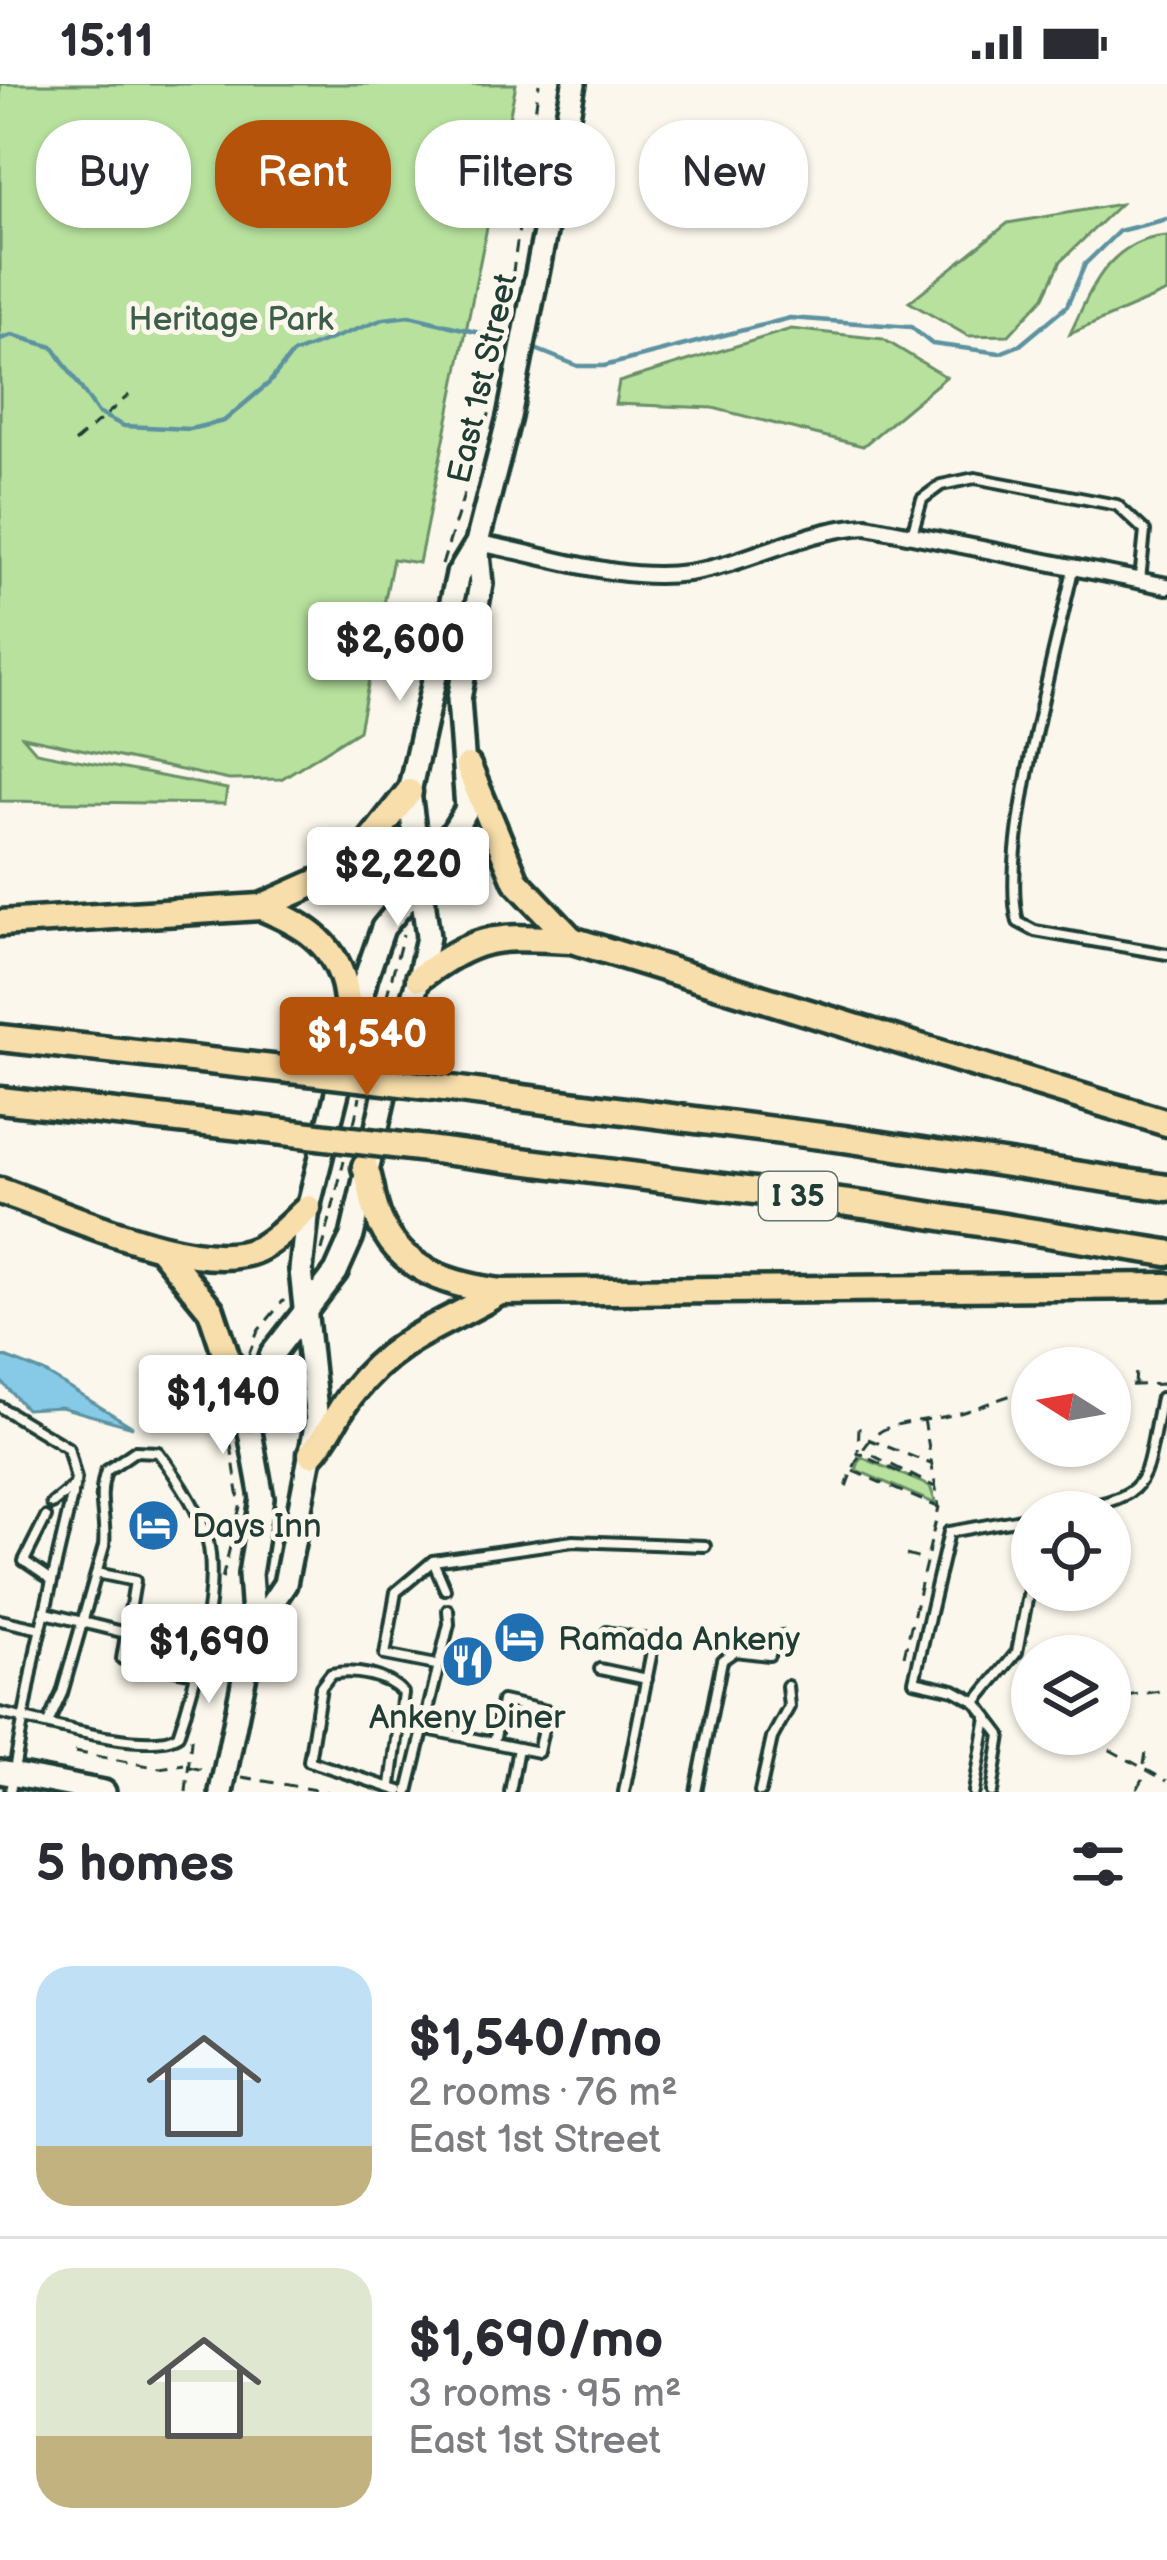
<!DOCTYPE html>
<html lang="en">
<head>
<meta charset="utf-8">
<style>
	:root { --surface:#fff; --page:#f2f2f3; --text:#2b2b33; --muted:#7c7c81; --line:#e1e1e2; --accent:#b45309 }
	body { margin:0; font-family:"Balsamiq Sans",sans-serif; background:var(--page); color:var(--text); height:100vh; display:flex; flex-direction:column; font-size:45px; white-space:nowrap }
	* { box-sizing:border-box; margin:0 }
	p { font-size:39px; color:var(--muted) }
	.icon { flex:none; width:66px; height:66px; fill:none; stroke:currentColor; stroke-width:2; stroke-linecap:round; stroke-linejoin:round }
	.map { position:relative; height:1708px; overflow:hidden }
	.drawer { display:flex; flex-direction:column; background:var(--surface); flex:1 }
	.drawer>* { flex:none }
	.top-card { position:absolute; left:36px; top:36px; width:1095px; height:108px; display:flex; gap:24px }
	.needle { width:78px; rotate:281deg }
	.tools { position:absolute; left:1011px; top:1263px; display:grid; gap:24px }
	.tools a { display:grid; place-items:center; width:120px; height:120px; border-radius:50%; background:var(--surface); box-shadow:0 3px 9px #0004; font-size:60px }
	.price { position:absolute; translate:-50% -102px; padding:0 27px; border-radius:12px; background:#fff; color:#222; font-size:39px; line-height:78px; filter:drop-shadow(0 3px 6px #0008) }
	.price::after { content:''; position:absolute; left:50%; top:72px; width:36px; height:27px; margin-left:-18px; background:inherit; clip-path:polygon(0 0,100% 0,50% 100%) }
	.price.current { background:var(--accent); color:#fff }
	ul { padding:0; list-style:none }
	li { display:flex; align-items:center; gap:36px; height:300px; padding:0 36px }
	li+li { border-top:3px solid var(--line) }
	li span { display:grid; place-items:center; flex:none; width:336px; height:240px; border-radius:36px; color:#555 }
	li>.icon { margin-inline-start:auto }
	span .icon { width:144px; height:144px; fill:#fffc; stroke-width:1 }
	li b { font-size:51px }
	h2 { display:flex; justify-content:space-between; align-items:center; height:144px; padding:0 36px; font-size:51px }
	.chip { padding:0 42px; border-radius:48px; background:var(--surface); box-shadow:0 3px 9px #0004; font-size:42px; line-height:108px }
	.chip.current { background:var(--accent); color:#fff }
	.status { display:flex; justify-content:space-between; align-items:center; height:84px; padding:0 60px; background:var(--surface); direction:ltr }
	.status svg { height:33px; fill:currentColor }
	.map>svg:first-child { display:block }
	.green { fill:#b7e19d; stroke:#6b8f68; stroke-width:3 }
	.water { fill:#87cae8; stroke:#5d92a0; stroke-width:3 }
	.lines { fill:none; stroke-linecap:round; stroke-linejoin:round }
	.stream { stroke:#5d92a0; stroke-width:4.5 }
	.lane-casing { stroke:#1f3d34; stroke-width:16 }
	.street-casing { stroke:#1f3d34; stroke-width:22 }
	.secondary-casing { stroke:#1f3d34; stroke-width:30 }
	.highway-casing { stroke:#1f3d34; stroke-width:33 }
	.path { stroke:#1f3d34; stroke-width:3; stroke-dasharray:12 9; stroke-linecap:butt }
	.lane { stroke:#fbf7ec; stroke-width:8 }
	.street { stroke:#fbf7ec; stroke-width:14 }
	.secondary { stroke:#fbf7ec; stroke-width:21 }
	.highway { stroke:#f8deab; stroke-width:24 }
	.highway-bridge-casing { stroke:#1f3d34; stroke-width:33; stroke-linecap:butt }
	.highway-bridge { stroke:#f8deab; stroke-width:24 }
	.labels { text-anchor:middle; stroke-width:10; stroke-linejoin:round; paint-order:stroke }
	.shield { fill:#fbf7ec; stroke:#61756b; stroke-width:3 }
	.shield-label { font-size:30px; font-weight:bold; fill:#1f3d34 }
	.park-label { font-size:33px; fill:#3d5e49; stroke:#fbf7ec }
	.street-label { font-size:33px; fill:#1f3d34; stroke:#fbf7ec }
	.poi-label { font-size:33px; fill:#1f3d34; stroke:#fbf7ec; text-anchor:start }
</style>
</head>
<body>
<div class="status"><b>15:11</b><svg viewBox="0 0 49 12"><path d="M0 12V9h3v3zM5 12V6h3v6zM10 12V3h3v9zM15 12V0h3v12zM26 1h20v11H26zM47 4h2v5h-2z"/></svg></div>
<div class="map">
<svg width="1167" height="1708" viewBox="0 0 1167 1708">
	<rect width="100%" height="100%" fill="#fbf7ec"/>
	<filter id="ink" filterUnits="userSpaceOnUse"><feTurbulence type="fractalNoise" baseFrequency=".00833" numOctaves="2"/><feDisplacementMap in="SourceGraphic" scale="24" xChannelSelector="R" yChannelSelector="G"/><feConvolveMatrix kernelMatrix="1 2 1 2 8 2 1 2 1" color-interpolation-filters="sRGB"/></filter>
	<g filter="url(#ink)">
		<g class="green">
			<path d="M 0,0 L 516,0 L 419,479 L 393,475 L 359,646 L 281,695 L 229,696 L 23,653 L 36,668 L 227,705 L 225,720 L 0,717 Z"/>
			<path d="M 1120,120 L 1061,177 L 1044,213 L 1009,251 L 968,252 L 909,218 L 1008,139 Z"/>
			<path d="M 1167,152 L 1167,208 L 1070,250 C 1092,203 1109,156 1167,152 Z"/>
			<path d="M 791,245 L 883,255 L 946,293 L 863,362 L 713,324 L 615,320 L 619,298 Z"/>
			<path d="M 861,1373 L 930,1402 L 936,1420 L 856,1386 Z"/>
		</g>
		<path class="water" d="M 0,1271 L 44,1288 L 133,1343 L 61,1323 L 26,1325 L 0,1296 Z"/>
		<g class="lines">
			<g class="stream">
				<path d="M 0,255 L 12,251 L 53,263 L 98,329 L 124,342 L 190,345 L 224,337 L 269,299 L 292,270 L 384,235 L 409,232 L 517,258"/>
				<path d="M 528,262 L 578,282 L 604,282 L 790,234 L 911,243 L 932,260 L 1000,269 L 1020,261 L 1067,222 L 1085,180 L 1119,147 L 1167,135"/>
			</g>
			<defs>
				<g id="lane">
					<path d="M 912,450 L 922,415 L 941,401 L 975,394 L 1117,421 L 1145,447 L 1140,496"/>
					<path d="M 1073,485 C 1056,566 999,767 1018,838 L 1035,847 L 1167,870"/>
					<path d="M 0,1323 L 68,1364 L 76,1395 L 37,1561 L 10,1708"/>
					<path d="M 52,1420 L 74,1402"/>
					<path d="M 1059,1428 C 1156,1411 1142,1405 1161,1314"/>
					<path d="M 46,1433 L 24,1477 L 52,1496"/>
					<path d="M 1032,1433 L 949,1448 L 914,1597 L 954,1606 L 976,1618 L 1017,1568 L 1032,1490"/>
					<path d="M 433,1477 L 445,1505"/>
					<path d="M 97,1489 L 135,1497 L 122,1575 L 194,1589"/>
					<path d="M 46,1529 L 126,1549"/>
					<path d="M 0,1536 L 41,1545"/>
					<path d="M 607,1548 L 654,1557 L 624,1708"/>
					<path d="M 436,1581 L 385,1571 L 396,1508 L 433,1477 L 573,1457 L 705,1462"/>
					<path d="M 600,1585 L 647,1595"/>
					<path d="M 976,1618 L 1001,1651 L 992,1708"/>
					<path d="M 0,1629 C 38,1637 149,1671 178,1651 C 195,1603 219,1507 208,1458 C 200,1426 177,1393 158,1368 L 135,1367 L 106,1387 C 96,1416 107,1435 104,1462 L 62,1609 L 48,1639"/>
					<path d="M 422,1644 L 518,1664 L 510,1708"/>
					<path d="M 494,1659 L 502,1617 L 547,1627 L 538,1668 L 518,1664"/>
					<path d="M 391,1701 L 403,1609 C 387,1591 354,1585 331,1590 L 321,1603 L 309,1677 L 400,1707"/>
					<path d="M 408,1708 L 449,1540 L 448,1526"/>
					<path d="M 696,1708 L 722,1576 L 735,1567 L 769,1571 L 781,1552"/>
					<path d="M 760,1708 L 772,1654 L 789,1623 L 787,1602"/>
					<path d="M 974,1708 L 987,1633"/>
				</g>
				<path id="street" d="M 477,459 C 545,470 618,499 688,489 C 749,480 803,445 867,442 L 1167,502"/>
				<g id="secondary">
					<path d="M 254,1546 L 285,1500 L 317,1337 L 301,1186 L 308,1124 L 366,893 L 383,844 L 421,798 L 467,725 L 459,615 L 481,500 L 477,460"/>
					<path d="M 0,1688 L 104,1708"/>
					<path d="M 221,1708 L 254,1546 L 250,1490 L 262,1414 L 248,1337 L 272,1270 L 336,1188 L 352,1152 L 392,978 L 419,894 L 428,853 L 409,708 L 458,490 L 477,459 L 509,333 L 574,0"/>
				</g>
				<g id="highway">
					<path d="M 468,682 L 516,797 L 572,856"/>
					<path d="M 261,823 C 300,839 332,856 344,899 C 349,918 347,937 354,956"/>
					<path d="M 0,839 L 261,823 L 324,795 L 362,768 L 409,708"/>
					<path d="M 419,894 C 482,848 497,853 572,856 L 1167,1039"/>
					<path d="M 0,954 L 291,986"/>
					<path d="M 444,1004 L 844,1055 L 1167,1104"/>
					<path d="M 0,1016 L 276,1047"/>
					<path d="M 427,1065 L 872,1122 L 1167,1169"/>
					<path d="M 365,1083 C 370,1096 371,1107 374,1120 C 390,1182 443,1200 500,1208 L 1167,1202"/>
					<path d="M 0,1107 C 62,1127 199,1194 258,1165 C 277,1156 292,1138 308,1124"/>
					<path d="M 162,1166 L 211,1226 L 248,1337"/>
					<path d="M 311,1370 C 329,1351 337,1328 353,1308 C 397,1252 443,1242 500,1208"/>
				</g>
			</defs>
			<use href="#lane" class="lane-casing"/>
			<use href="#street" class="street-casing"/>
			<use href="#secondary" class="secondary-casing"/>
			<use href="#highway" class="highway-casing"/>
			<g class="path">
				<path d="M 501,274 L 539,0"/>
				<path d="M 75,358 L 129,311"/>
				<path d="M 442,481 L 491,324"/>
				<path d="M 396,756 L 400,794"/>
				<path d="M 370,975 L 403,851"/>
				<path d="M 354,1039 L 360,1013"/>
				<path d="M 322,1167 L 344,1077"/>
				<path d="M 248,1273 L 258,1247 L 284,1216"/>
				<path d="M 1135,1301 L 1136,1285"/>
				<path d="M 1110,1302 L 1167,1300"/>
				<path d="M 859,1343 L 858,1370 L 872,1371 L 935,1403"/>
				<path d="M 868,1355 L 931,1380"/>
				<path d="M 870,1375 L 912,1394"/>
				<path d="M 853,1387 L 938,1423"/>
				<path d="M 846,1403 C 873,1326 894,1346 960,1329 C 985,1322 1006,1310 1032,1307"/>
				<path d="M 906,1471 L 921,1475"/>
				<path d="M 222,1495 L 240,1423 L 228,1340"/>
				<path d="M 904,1572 L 939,1423 L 924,1335"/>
				<path d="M 1126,1612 L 1167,1606"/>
				<path d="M 1049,1650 L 1101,1661 L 1167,1697"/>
				<path d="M 75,1668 L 160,1684 L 184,1680"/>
				<path d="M 1144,1681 L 1147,1661"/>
				<path d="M 189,1683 L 209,1687"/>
				<path d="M 242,1693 L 327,1708"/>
				<path d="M 1137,1705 L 1148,1687"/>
				<path d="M 186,1708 L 192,1646"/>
			</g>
			<use href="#lane" class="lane"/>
			<use href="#street" class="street"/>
			<use href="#secondary" class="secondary"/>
			<use href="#highway" class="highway"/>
			<defs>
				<g id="highway-bridge">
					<path d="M 291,986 L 444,1004"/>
					<path d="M 276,1047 L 427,1065"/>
				</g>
			</defs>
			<use href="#highway-bridge" class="highway-bridge-casing"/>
			<use href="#highway-bridge" class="highway-bridge"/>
		</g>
	</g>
	<defs>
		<symbol id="hotel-disc" viewBox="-11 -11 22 22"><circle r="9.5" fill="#1f6fb2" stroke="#fbf7ec"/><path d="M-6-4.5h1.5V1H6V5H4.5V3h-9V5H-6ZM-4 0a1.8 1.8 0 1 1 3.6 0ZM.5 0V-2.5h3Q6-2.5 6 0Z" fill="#fff"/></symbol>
		<symbol id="restaurant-disc" viewBox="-11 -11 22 22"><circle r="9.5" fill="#1f6fb2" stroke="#fbf7ec"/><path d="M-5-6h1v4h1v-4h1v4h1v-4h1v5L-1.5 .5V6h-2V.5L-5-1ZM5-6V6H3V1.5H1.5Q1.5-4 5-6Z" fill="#fff"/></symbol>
	</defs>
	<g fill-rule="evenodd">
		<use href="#hotel-disc" x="124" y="1412" width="59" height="59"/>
		<use href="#hotel-disc" x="490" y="1524" width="59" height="59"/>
		<use href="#restaurant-disc" x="438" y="1548" width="59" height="59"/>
	</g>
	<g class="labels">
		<rect class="shield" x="759" y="1088" width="78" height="48" rx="9"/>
		<g class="shield-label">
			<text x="798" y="1122">I 35</text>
		</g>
		<g class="park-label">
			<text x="231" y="246">Heritage Park</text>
		</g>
		<g class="street-label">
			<text transform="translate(481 294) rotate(-77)" y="12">East 1st Street</text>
		</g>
		<g class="poi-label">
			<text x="192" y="1453">Days Inn</text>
			<text x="558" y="1566">Ramada Ankeny</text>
			<text x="467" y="1644" text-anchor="middle">Ankeny Diner</text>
		</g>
	</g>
</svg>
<div class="tools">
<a><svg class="needle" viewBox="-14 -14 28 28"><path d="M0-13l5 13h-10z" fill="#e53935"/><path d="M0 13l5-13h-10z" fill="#7c7c81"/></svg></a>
<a><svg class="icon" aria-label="locate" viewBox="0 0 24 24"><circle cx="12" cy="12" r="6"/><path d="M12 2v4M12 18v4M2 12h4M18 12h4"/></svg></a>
<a><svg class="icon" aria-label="layers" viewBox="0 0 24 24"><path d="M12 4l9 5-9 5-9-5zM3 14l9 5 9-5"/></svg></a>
</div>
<b class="price" style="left:400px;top:620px">$2,600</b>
<b class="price" style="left:398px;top:845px">$2,220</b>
<b class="price current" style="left:367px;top:1015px">$1,540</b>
<b class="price" style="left:223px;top:1373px">$1,140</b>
<b class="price" style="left:209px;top:1622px">$1,690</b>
<div class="top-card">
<a class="chip">Buy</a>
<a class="chip current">Rent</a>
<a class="chip">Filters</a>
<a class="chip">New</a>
</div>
</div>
<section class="drawer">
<h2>5 homes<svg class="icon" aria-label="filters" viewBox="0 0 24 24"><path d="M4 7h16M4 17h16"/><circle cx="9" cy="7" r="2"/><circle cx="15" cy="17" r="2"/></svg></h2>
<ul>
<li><span style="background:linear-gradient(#bfe0f5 75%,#c2b280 0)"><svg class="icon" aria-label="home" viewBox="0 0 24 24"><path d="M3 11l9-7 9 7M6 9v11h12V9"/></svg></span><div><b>$1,540/mo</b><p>2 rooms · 76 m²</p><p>East 1st Street</p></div></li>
<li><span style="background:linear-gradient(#dfe7d0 70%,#c2b280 0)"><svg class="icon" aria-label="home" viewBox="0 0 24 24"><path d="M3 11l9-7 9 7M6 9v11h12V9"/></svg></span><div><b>$1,690/mo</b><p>3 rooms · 95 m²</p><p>East 1st Street</p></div></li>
</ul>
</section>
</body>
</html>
